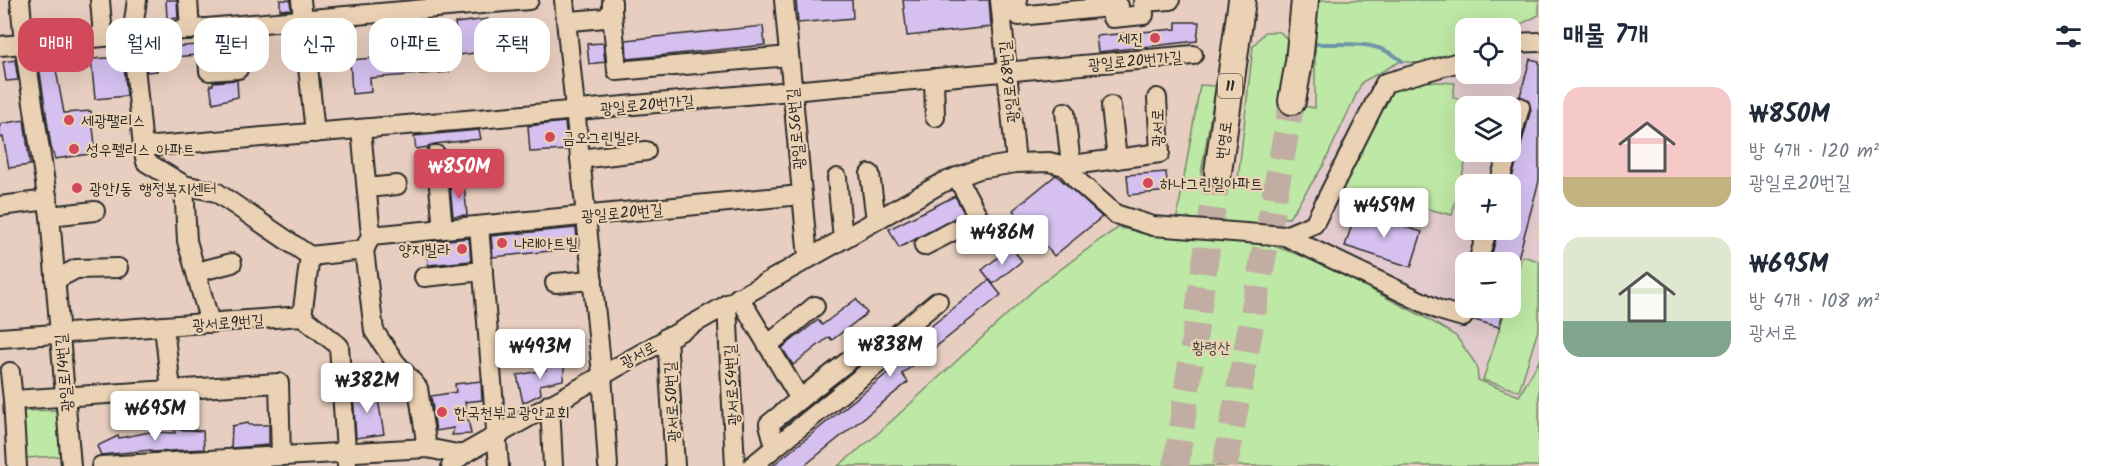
<!DOCTYPE html>
<html lang="ko">
<head>
<meta charset="utf-8">
<style>
	:root { --surface:#fff; --page:#f6f6f7; --text:#1f2937; --muted:#747a83; --accent:#d1495b }
	body { margin:0; font-family:Kalam,"Poor Story",sans-serif; background:var(--page); color:var(--text); height:100vh; display:flex; flex-direction:column; font-size:22px; white-space:nowrap }
	* { box-sizing:border-box; margin:0 }
	p { font-size:20px; color:var(--muted) }
	.icon { flex:none; width:33px; height:33px; fill:none; stroke:currentColor; stroke-width:2; stroke-linecap:round; stroke-linejoin:round }
	.map { position:relative; flex:1; overflow:hidden }
	.drawer { display:flex; flex-direction:column; background:var(--surface); width:570px }
	.drawer>* { flex:none }
	.banner { position:absolute; left:18px; top:18px; width:570px; height:54px; display:flex; gap:12px }
	.tools { position:absolute; left:1455px; top:18px; display:grid; gap:12px }
	.tools a { display:grid; place-items:center; width:66px; height:66px; border-radius:12px; background:var(--surface); box-shadow:0 6px 24px #0002; font-size:30px }
	.price { position:absolute; translate:-50% -51px; padding:0 14px; border-radius:6px; background:#fff; color:#222; font-size:20px; line-height:39px; filter:drop-shadow(0 2px 3px #0008) }
	.price::after { content:''; position:absolute; left:50%; top:36px; width:18px; height:14px; margin-left:-9px; background:inherit; clip-path:polygon(0 0,100% 0,50% 100%) }
	.price.active { background:var(--accent); color:#fff }
	ul { padding:0; list-style:none }
	li { display:flex; align-items:center; gap:18px; height:150px; padding:0 24px }
	li span { display:grid; place-items:center; flex:none; width:168px; height:120px; border-radius:18px; color:#555 }
	li>.icon { margin-inline-start:auto }
	span .icon { width:72px; height:72px; fill:#fffc; stroke-width:1 }
	li b { font-size:26px }
	h2 { display:flex; justify-content:space-between; align-items:center; height:72px; padding:0 24px; font-size:26px }
	.pill { padding:0 21px; border-radius:18px; background:var(--surface); box-shadow:0 6px 24px #0002; font-size:21px; line-height:54px }
	.pill.active { background:var(--accent); color:#fff }
	main { display:flex; flex:1; min-height:0 }
	.map>svg:first-child { display:block }
	.built { fill:#e2cace; fill-rule:evenodd }
	.green { fill:#bee8a5; stroke:#748a68; stroke-width:1.5 }
	.lines { fill:none; stroke-linecap:round; stroke-linejoin:round }
	.stream { stroke:#6e95a8; stroke-width:4 }
	.building { fill:#d5c0f0; stroke:#2b2b2b; stroke-width:1.5 }
	.highway-tunnel { stroke:#c1ada2; stroke-width:26; stroke-dasharray:26 13; stroke-linecap:butt }
	.minor-casing { stroke:#2b2b2b; stroke-width:22 }
	.highway-casing { stroke:#2b2b2b; stroke-width:30 }
	.minor { stroke:#ecd2b4; stroke-width:18 }
	.highway { stroke:#ecd2b4; stroke-width:26 }
	.poi-dot { fill:#d1495b; stroke:#ecd2b4; stroke-width:2 }
	.labels { text-anchor:middle; stroke-width:4.5; stroke-linejoin:round; paint-order:stroke }
	.shield { fill:#ecd2b4; stroke:#655d54; stroke-width:1.5 }
	.shield-label { font-size:15px; font-weight:bold; fill:#2b2b2b }
	.poi-label { font-size:16px; fill:#2b2b2b; stroke:#ecd2b4; text-anchor:start }
	.street-label { font-size:16px; fill:#2b2b2b; stroke:#ecd2b4 }
	.park-label { font-size:16px; fill:#41473d; stroke:#ecd2b4 }
</style>
</head>
<body>
<main>
<div class="map">
<svg width="1539" height="466" viewBox="0 0 1539 466">
	<rect width="100%" height="100%" fill="#e7cec0"/>
	<filter id="ink" filterUnits="userSpaceOnUse"><feTurbulence type="fractalNoise" baseFrequency=".0167" numOctaves="2"/><feDisplacementMap in="SourceGraphic" scale="12" xChannelSelector="R" yChannelSelector="G"/><feConvolveMatrix kernelMatrix="1 2 1 2 8 2 1 2 1" color-interpolation-filters="sRGB"/></filter>
	<g filter="url(#ink)">
		<path class="built" d="M 1539,15 L 1539,221 L 1534,237 L 1539,239 L 1539,361 L 1519,397 L 1477,380 L 1456,336 L 1426,318 L 1335,271 L 1302,256 L 1268,244 L 1266,234 L 1267,216 L 1289,218 L 1323,166 L 1362,82 L 1402,61 L 1423,64 L 1465,51 L 1466,74 L 1510,74 L 1511,29 ZM 1466,106 L 1510,106 L 1510,152 L 1466,152 ZM 1466,184 L 1510,184 L 1510,230 L 1466,230 ZM 1466,262 L 1510,262 L 1510,308 L 1466,308 Z"/>
		<g class="green">
			<path d="M 1315,0 L 1539,0 L 1539,15 L 1511,29 L 1466,28 L 1465,51 L 1423,64 L 1401,61 L 1362,82 L 1323,166 L 1289,218 L 1267,217 L 1266,234 L 1268,244 L 1302,256 L 1335,271 L 1426,318 L 1456,336 L 1477,366 L 1478,380 L 1519,396 L 1539,361 L 1539,466 L 838,466 L 873,438 L 1037,287 L 1101,239 L 1118,228 L 1174,235 L 1200,85 L 1216,86 L 1201,174 L 1238,180 L 1253,46 L 1265,32 L 1280,32 L 1290,42 L 1283,102 L 1315,108 Z"/>
			<path d="M 1382,79 L 1455,83 L 1453,98 L 1474,102 L 1474,106 L 1466,106 L 1466,152 L 1468,152 L 1452,215 L 1372,195 L 1346,192 L 1336,185 Z"/>
			<path d="M 1522,256 L 1539,261 L 1539,327 L 1519,391 L 1483,380 L 1506,308 L 1510,308 L 1511,294 Z"/>
			<path d="M 59,410 L 61,456 L 25,458 L 22,411 Z"/>
		</g>
		<g class="lines">
			<path class="stream" d="M 1316,44 C 1349,45 1375,39 1402,61"/>
		</g>
		<g class="building">
			<path d="M 166,0 L 177,0 L 178,18 L 167,19 Z"/>
			<path d="M 280,0 L 290,0 L 291,9 L 280,10 Z"/>
			<path d="M 796,0 L 852,0 L 853,18 L 798,23 Z"/>
			<path d="M 903,0 L 989,0 L 991,27 L 907,36 Z"/>
			<path d="M 488,19 L 491,51 L 459,55 L 455,23 Z"/>
			<path d="M 1176,22 L 1199,22 L 1197,41 L 1098,52 L 1096,36 L 1176,29 Z"/>
			<path d="M 763,26 L 765,45 L 627,59 L 626,40 Z"/>
			<path d="M 236,41 L 237,58 L 219,59 L 218,43 Z"/>
			<path d="M 603,43 L 605,62 L 589,64 L 587,44 Z"/>
			<path d="M 196,45 L 197,55 L 174,57 L 175,63 L 157,64 L 157,71 L 147,72 L 145,49 Z"/>
			<path d="M 447,52 L 449,72 L 370,78 L 371,92 L 352,94 L 350,60 Z"/>
			<path d="M 56,57 L 56,70 L 64,113 L 91,111 L 96,153 L 55,159 L 51,147 L 38,59 Z"/>
			<path d="M 123,57 L 127,96 L 95,99 L 91,59 Z"/>
			<path d="M 1530,59 L 1539,61 L 1539,181 L 1517,262 L 1490,262 L 1498,230 L 1510,230 L 1510,185 L 1531,109 L 1528,100 L 1520,96 Z"/>
			<path d="M 15,60 L 18,80 L 6,81 L 3,62 Z"/>
			<path d="M 237,80 L 238,97 L 213,103 L 210,85 L 213,85 L 213,82 Z"/>
			<path d="M 24,120 L 30,165 L 9,168 L 3,137 L 0,138 L 0,124 Z"/>
			<path d="M 565,122 L 568,150 L 530,152 L 528,126 Z"/>
			<path d="M 479,130 L 481,139 L 434,144 L 428,147 L 416,149 L 414,136 Z"/>
			<path d="M 1166,172 L 1168,191 L 1129,195 L 1127,175 Z"/>
			<path d="M 1056,175 L 1102,217 L 1054,256 L 1030,227 L 1028,228 L 1013,210 Z"/>
			<path d="M 464,184 L 467,215 L 453,216 L 450,186 Z"/>
			<path d="M 955,196 L 964,213 L 899,248 L 889,229 Z"/>
			<path d="M 1356,212 L 1422,232 L 1411,267 L 1345,246 Z"/>
			<path d="M 576,228 L 578,248 L 493,257 L 491,236 Z"/>
			<path d="M 469,238 L 471,261 L 428,265 L 426,242 Z"/>
			<path d="M 1011,247 L 1022,261 L 993,284 L 982,270 Z"/>
			<path d="M 989,280 L 1001,295 L 902,374 L 908,382 L 804,466 L 772,466 L 905,359 L 900,351 Z"/>
			<path d="M 856,299 L 867,313 L 832,340 L 829,337 L 793,365 L 782,348 L 818,320 L 822,325 Z"/>
			<path d="M 1477,308 L 1504,308 L 1499,327 L 1474,320 Z"/>
			<path d="M 565,362 L 563,380 L 540,385 L 541,394 L 523,403 L 517,375 L 546,370 L 545,364 Z"/>
			<path d="M 481,381 L 482,400 L 465,402 L 471,434 L 452,435 L 454,428 L 436,431 L 431,396 L 456,392 L 455,384 Z"/>
			<path d="M 376,388 L 384,434 L 356,438 L 353,393 Z"/>
			<path d="M 248,423 L 249,425 L 269,425 L 269,445 L 231,448 L 232,426 Z"/>
			<path d="M 174,429 L 203,431 L 204,449 L 152,452 L 151,450 L 101,455 L 97,446 L 118,436 L 119,438 L 150,432 L 175,433 Z"/>
		</g>
		<g class="lines">
			<g class="highway-tunnel">
				<path d="M 1176,466 L 1218,172"/>
				<path d="M 1225,466 L 1292,101"/>
			</g>
			<defs>
				<g id="minor">
					<path d="M 20,0 L 24,44 L 50,216 L 71,466"/>
					<path d="M 100,0 L 103,37"/>
					<path d="M 137,0 L 132,35 L 143,147 L 146,162 L 184,185 L 216,192 L 310,256 L 364,250"/>
					<path d="M 188,0 L 190,30"/>
					<path d="M 301,0 L 315,133"/>
					<path d="M 564,0 L 602,374 L 608,466"/>
					<path d="M 784,0 L 808,258"/>
					<path d="M 1000,0 L 1016,163"/>
					<path d="M 1017,0 L 1019,16 L 1119,6"/>
					<path d="M 1111,8 L 1112,18 L 1144,15 L 1143,2 L 1170,0"/>
					<path d="M 612,11 L 617,71 L 789,56"/>
					<path d="M 571,21 L 605,18 L 612,11 L 612,2"/>
					<path d="M 206,28 L 209,71 L 238,69"/>
					<path d="M 1510,43 L 1539,42"/>
					<path d="M 0,46 L 529,0"/>
					<path d="M 934,78 L 935,117"/>
					<path d="M 1111,106 L 1117,159"/>
					<path d="M 1065,112 L 1071,165"/>
					<path d="M 361,129 L 371,236"/>
					<path d="M 1510,143 L 1520,107"/>
					<path d="M 143,147 L 478,119 L 1193,55"/>
					<path d="M 436,155 L 443,229"/>
					<path d="M 580,159 L 646,151"/>
					<path d="M 1065,166 L 1079,182 L 1115,214 L 1153,226 L 1285,236 L 1439,310 L 1463,317 L 1466,307"/>
					<path d="M 870,174 L 876,220"/>
					<path d="M 837,178 L 843,239"/>
					<path d="M 1499,184 L 1508,152"/>
					<path d="M 184,185 L 187,241 L 210,323"/>
					<path d="M 367,188 L 397,185"/>
					<path d="M 0,206 L 48,200"/>
					<path d="M 50,216 L 95,211"/>
					<path d="M 479,226 L 499,466"/>
					<path d="M 1285,236 L 1314,224 L 1385,83 L 1466,60"/>
					<path d="M 924,246 L 979,218 L 957,177"/>
					<path d="M 364,250 L 371,236 L 801,195"/>
					<path d="M 364,250 L 374,331 L 395,362 L 418,388 L 427,448"/>
					<path d="M 1478,262 L 1487,230"/>
					<path d="M 197,272 L 232,263"/>
					<path d="M 424,277 L 483,271"/>
					<path d="M 55,280 L 76,269 L 118,268"/>
					<path d="M 555,283 L 593,280"/>
					<path d="M 739,297 L 800,399 L 875,340 L 893,338"/>
					<path d="M 727,304 L 735,466"/>
					<path d="M 302,316 L 310,256"/>
					<path d="M 164,326 L 171,390"/>
					<path d="M 667,337 L 675,466"/>
					<path d="M 0,338 L 302,316 L 339,346 L 347,466"/>
					<path d="M 768,345 L 815,306"/>
					<path d="M 10,372 L 13,400"/>
					<path d="M 550,404 L 553,466"/>
					<path d="M 775,447 L 769,424 L 800,399"/>
					<path d="M 17,466 L 13,400 L 279,383 L 281,456"/>
					<path d="M 101,466 L 427,448 L 462,455"/>
					<path d="M 451,466 L 462,455 L 942,183 L 979,169 L 1016,163 L 1049,162 L 1065,166 L 1160,153 L 1157,98"/>
					<path d="M 752,466 L 886,357 L 893,338 L 938,301"/>
				</g>
				<g id="highway">
					<path d="M 1292,101 L 1299,62 L 1305,0"/>
					<path d="M 1218,172 L 1242,0"/>
				</g>
			</defs>
			<use href="#minor" class="minor-casing"/>
			<use href="#highway" class="highway-casing"/>
			<use href="#minor" class="minor"/>
			<use href="#highway" class="highway"/>
		</g>
	</g>
	<g class="poi-dot">
		<circle cx="1155" cy="38" r="6"/>
		<circle cx="69" cy="120" r="6"/>
		<circle cx="550" cy="137" r="6"/>
		<circle cx="74" cy="149" r="6"/>
		<circle cx="1148" cy="183" r="6"/>
		<circle cx="77" cy="188" r="6"/>
		<circle cx="502" cy="243" r="6"/>
		<circle cx="462" cy="249" r="6"/>
		<circle cx="442" cy="412" r="6"/>
	</g>
	<g class="labels">
		<rect class="shield" x="1218" y="74" width="24" height="24" rx="4.5"/>
		<g class="shield-label">
			<text x="1230" y="91">11</text>
		</g>
		<g class="poi-label">
			<text x="1143" y="44" text-anchor="end">세진</text>
			<text x="81" y="126">세광팰리스</text>
			<text x="562" y="143">금오그린빌라</text>
			<text x="86" y="155">성우펠리스 아파트</text>
			<text x="1160" y="189">하나그린힐아파트</text>
			<text x="89" y="194">광안1동 행정복지센터</text>
			<text x="514" y="249">나래아트빌</text>
			<text x="450" y="255" text-anchor="end">양지빌라</text>
			<text x="454" y="418">한국천부교광안교회</text>
		</g>
		<g class="street-label">
			<text transform="translate(1135 60) rotate(-5)" y="6">광일로20번가길</text>
			<text transform="translate(1008 82) rotate(-96)" y="6">광일로68번길</text>
			<text transform="translate(647 104) rotate(-5)" y="6">광일로20번가길</text>
			<text transform="translate(1157 128) rotate(-90)" y="6">광서로</text>
			<text transform="translate(795 129) rotate(-95)" y="6">광일로56번길</text>
			<text transform="translate(1223 140) rotate(-82)" y="6">번영로</text>
			<text transform="translate(622 212) rotate(-5)" y="6">광일로20번길</text>
			<text transform="translate(228 322) rotate(-4)" y="6">광서로9번길</text>
			<text transform="translate(638 354) rotate(-29)" y="6">광서로</text>
			<text transform="translate(63 373) rotate(-95)" y="6">광일로14번길</text>
			<text transform="translate(731 385) rotate(-93)" y="6">광서로54번길</text>
			<text transform="translate(671 402) rotate(-93)" y="6">광서로50번길</text>
		</g>
		<g class="park-label">
			<text x="1211" y="353">황령산</text>
		</g>
	</g>
</svg>
<div class="tools">
<a><svg class="icon" aria-label="locate" viewBox="0 0 24 24"><circle cx="12" cy="12" r="6"/><path d="M12 2v4M12 18v4M2 12h4M18 12h4"/></svg></a>
<a><svg class="icon" aria-label="layers" viewBox="0 0 24 24"><path d="M12 4l9 5-9 5-9-5zM3 14l9 5 9-5"/></svg></a>
<a>+</a>
<a>−</a>
</div>
<b class="price active" style="left:459px;top:200px">₩850M</b>
<b class="price" style="left:1384px;top:239px">₩459M</b>
<b class="price" style="left:1002px;top:266px">₩486M</b>
<b class="price" style="left:890px;top:378px">₩838M</b>
<b class="price" style="left:540px;top:380px">₩493M</b>
<b class="price" style="left:367px;top:414px">₩382M</b>
<b class="price" style="left:155px;top:442px">₩695M</b>
<div class="banner">
<a class="pill active">매매</a>
<a class="pill">월세</a>
<a class="pill">필터</a>
<a class="pill">신규</a>
<a class="pill">아파트</a>
<a class="pill">주택</a>
</div>
</div>
<section class="drawer">
<h2>매물 7개<svg class="icon" aria-label="filters" viewBox="0 0 24 24"><path d="M4 7h16M4 17h16"/><circle cx="9" cy="7" r="2"/><circle cx="15" cy="17" r="2"/></svg></h2>
<ul>
<li><span style="background:linear-gradient(#f6c9c9 75%,#c2b280 0)"><svg class="icon" aria-label="home" viewBox="0 0 24 24"><path d="M3 11l9-7 9 7M6 9v11h12V9"/></svg></span><div><b>₩850M</b><p>방 4개 · 120 m²</p><p>광일로20번길</p></div></li>
<li><span style="background:linear-gradient(#dfe7d0 70%,#7fa58c 0)"><svg class="icon" aria-label="home" viewBox="0 0 24 24"><path d="M3 11l9-7 9 7M6 9v11h12V9"/></svg></span><div><b>₩695M</b><p>방 4개 · 108 m²</p><p>광서로</p></div></li>
</ul>
</section>
</main>
</body>
</html>
